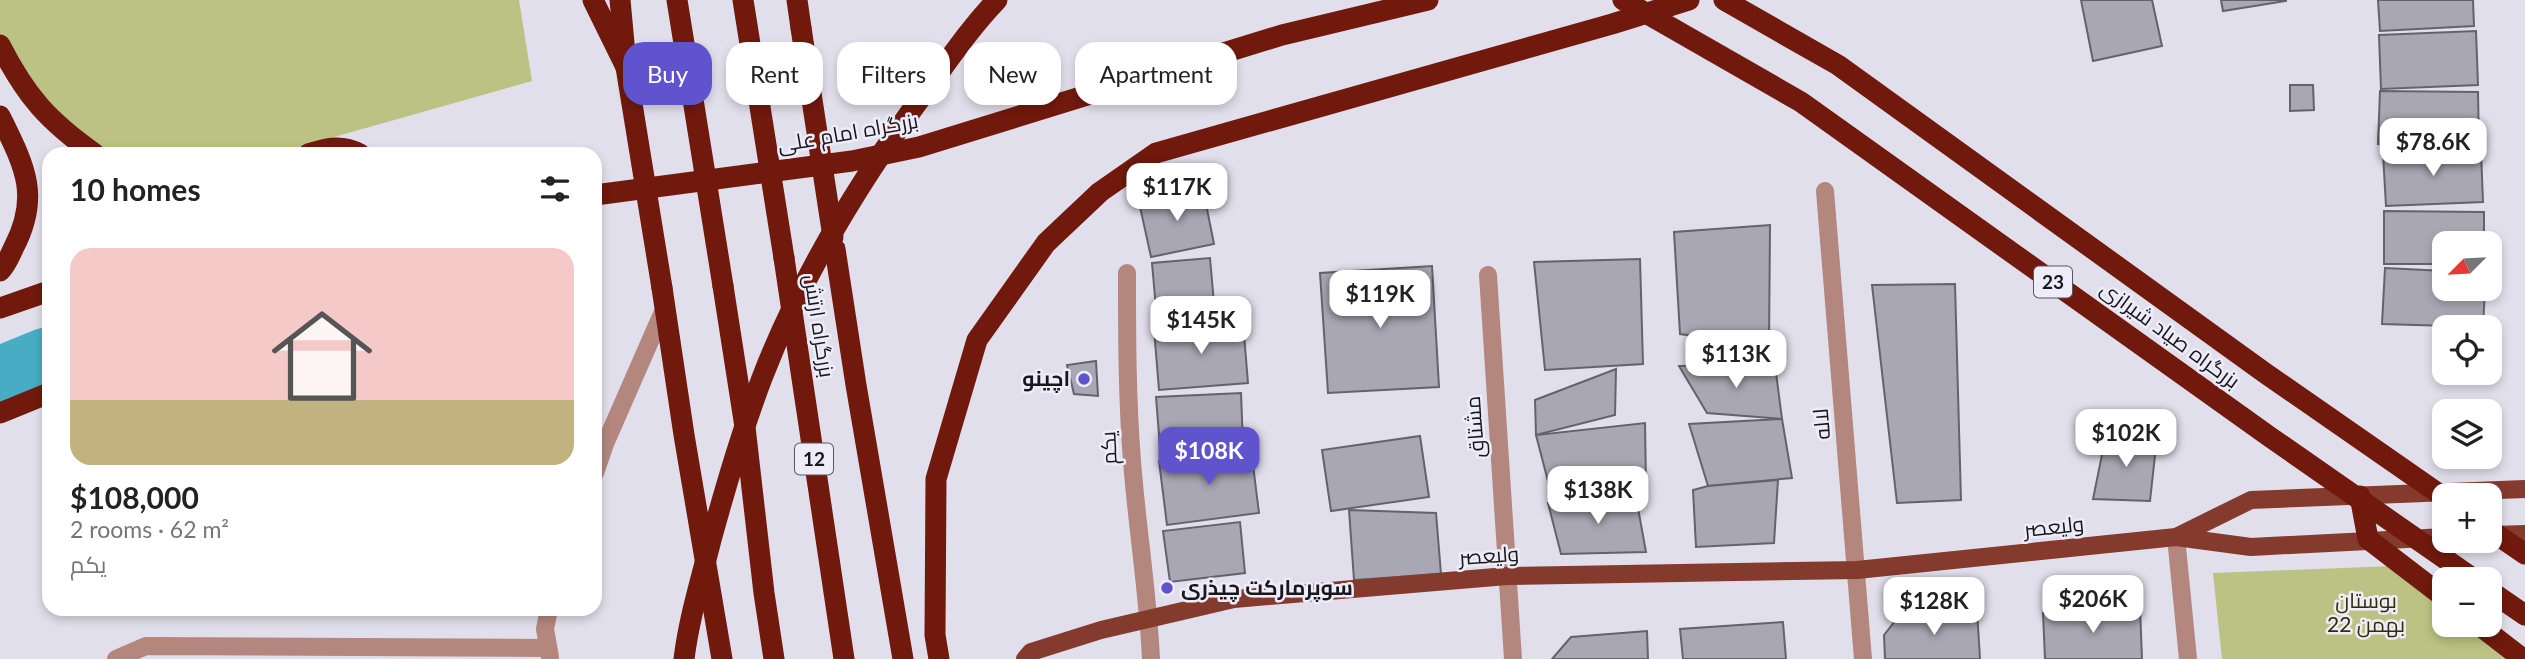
<!DOCTYPE html>
<html lang="en">
<head>
<meta charset="utf-8">
<style>
	:root { --surface:#fff; --page:#f2f2f2; --text:#222; --muted:#767676; --accent:#5f54cd }
	body { margin:0; font-family:Lato,Cairo,sans-serif; background:var(--page); color:var(--text); height:100vh; display:flex; flex-direction:column; font-size:26px; white-space:nowrap }
	* { box-sizing:border-box; margin:0 }
	p { font-size:23px; color:var(--muted) }
	.icon { flex:none; width:38px; height:38px; fill:none; stroke:currentColor; stroke-width:2; stroke-linecap:round; stroke-linejoin:round }
	.map { position:relative; flex:1; overflow:hidden }
	.panel { position:absolute; left:42px; top:147px; width:560px; height:469px; display:flex; flex-direction:column; background:var(--surface); border-radius:21px; box-shadow:0 4px 10px #0003 }
	.panel>* { flex:none }
	.hud { position:absolute; left:623px; top:42px; width:665px; height:63px; display:flex; gap:14px }
	.needle { width:46px; rotate:246deg }
	.fabs { position:absolute; left:2432px; top:231px; display:grid; gap:14px }
	.fabs a { display:grid; place-items:center; width:70px; height:70px; border-radius:14px; background:var(--surface); box-shadow:0 4px 10px #0003; font-size:35px }
	.price { position:absolute; translate:-50% -60px; padding:0 16px; border-radius:14px; background:#fff; color:#222; font-size:23px; line-height:46px; filter:drop-shadow(0 2px 4px #0008) }
	.price::after { content:''; position:absolute; left:50%; top:42px; width:21px; height:16px; margin-left:-10px; background:inherit; clip-path:polygon(0 0,100% 0,50% 100%) }
	.price.selected { background:var(--accent); color:#fff }
	ul { padding:0; list-style:none }
	li { display:grid; align-content:center; gap:14px; height:371px; padding:0 28px }
	li span { display:grid; place-items:center; height:217px; border-radius:21px; color:#555 }
	li>.icon { margin-inline-start:auto }
	span .icon { width:126px; height:126px; fill:#fffc; stroke-width:1 }
	li b { font-size:30px }
	h2 { display:flex; justify-content:space-between; align-items:center; height:84px; padding:0 28px; font-size:30px }
	.pill { padding:0 24px; border-radius:21px; background:var(--surface); box-shadow:0 4px 10px #0003; font-size:24px; line-height:63px }
	.pill.selected { background:var(--accent); color:#fff }
	.map>svg:first-child { display:block }
	.green { fill:#bcc283 }
	.lines { fill:none; stroke-linecap:round; stroke-linejoin:round }
	.river { stroke:#47adc5; stroke-width:74 }
	.building { fill:#a9a7b3; stroke:#65626d; stroke-width:2 }
	.minor { stroke:#b3877e; stroke-width:18 }
	.major { stroke:#843a2d; stroke-width:18 }
	.highway { stroke:#71190c; stroke-width:21 }
	.highway-bridge { stroke:#71190c; stroke-width:21 }
	.poi-dot { fill:#5f54cd; stroke:#efecf9; stroke-width:2.5 }
	.labels { text-anchor:middle; stroke-width:5; stroke-linejoin:round; paint-order:stroke }
	.shield { fill:#efecf9; stroke:#58575e; stroke-width:2 }
	.shield-label { font-size:19px; font-weight:bold; fill:#18171b }
	.street-label { font-size:21px; fill:#18171b; stroke:#efecf9 }
	.poi-label { font-size:21px; font-weight:bold; fill:#18171b; stroke:#efecf9; text-anchor:end }
	.park-label { font-size:21px; fill:#2d2f04; stroke:#efecf9 }
</style>
</head>
<body>
<div class="map">
<svg width="2525" height="659" viewBox="0 0 2525 659">
	<rect width="100%" height="100%" fill="#e2dfec"/>
	<g class="green">
		<path d="M 0,0 L 519,0 L 532,81 L 274,154 L 109,154 L 73,142 L 21,101 L 0,62 Z"/>
		<path d="M 2393,566 L 2445,604 L 2445,625 L 2473,625 L 2520,659 L 2222,659 L 2213,573 Z"/>
	</g>
	<g class="lines">
		<path class="river" d="M 0,384 L 49,364"/>
	</g>
	<g class="building">
		<path d="M 2081,0 L 2152,0 L 2162,46 L 2093,61 Z"/>
		<path d="M 2221,0 L 2286,0 L 2286,1 L 2223,11 Z"/>
		<path d="M 2378,0 L 2473,0 L 2474,26 L 2380,31 Z"/>
		<path d="M 2476,31 L 2478,85 L 2381,89 L 2379,35 Z"/>
		<path d="M 2290,85 L 2313,85 L 2314,110 L 2290,111 Z"/>
		<path d="M 2380,91 L 2478,92 L 2479,148 L 2378,144 Z"/>
		<path d="M 2481,151 L 2483,202 L 2386,206 L 2383,154 Z"/>
		<path d="M 1203,189 L 1214,244 L 1151,257 L 1139,202 Z"/>
		<path d="M 2384,211 L 2484,212 L 2484,243 L 2445,243 L 2445,264 L 2384,264 Z"/>
		<path d="M 1770,225 L 1769,346 L 1680,334 L 1674,232 Z"/>
		<path d="M 1210,258 L 1215,315 L 1157,320 L 1152,263 Z"/>
		<path d="M 1640,259 L 1643,364 L 1545,370 L 1534,262 Z"/>
		<path d="M 1432,266 L 1439,387 L 1328,393 L 1320,273 Z"/>
		<path d="M 2385,268 L 2445,271 L 2445,289 L 2485,289 L 2483,327 L 2382,324 Z"/>
		<path d="M 1955,284 L 1961,500 L 1897,503 L 1872,285 Z"/>
		<path d="M 1243,322 L 1248,383 L 1159,390 L 1154,329 Z"/>
		<path d="M 1096,361 L 1098,396 L 1074,394 L 1067,365 Z"/>
		<path d="M 1775,365 L 1782,419 L 1707,413 L 1679,366 Z"/>
		<path d="M 1616,369 L 1615,415 L 1536,435 L 1535,400 Z"/>
		<path d="M 1241,393 L 1243,444 L 1160,448 L 1156,397 Z"/>
		<path d="M 1782,419 L 1792,478 L 1708,486 L 1689,424 Z"/>
		<path d="M 1645,423 L 1646,486 L 1550,489 L 1536,435 Z"/>
		<path d="M 2106,435 L 2157,437 L 2150,501 L 2093,499 Z"/>
		<path d="M 1420,436 L 1429,497 L 1331,511 L 1322,450 Z"/>
		<path d="M 1251,449 L 1259,513 L 1167,525 L 1159,461 Z"/>
		<path d="M 1778,480 L 1774,543 L 1696,547 L 1693,490 L 1708,486 Z"/>
		<path d="M 1636,497 L 1646,552 L 1561,554 L 1548,503 Z"/>
		<path d="M 1349,510 L 1436,513 L 1441,574 L 1354,580 Z"/>
		<path d="M 1240,522 L 1245,573 L 1170,582 L 1163,531 Z"/>
		<path d="M 2140,608 L 2142,659 L 2045,659 L 2043,613 Z"/>
		<path d="M 1977,610 L 1980,659 L 1885,659 L 1884,635 L 1899,616 Z"/>
		<path d="M 1783,622 L 1786,659 L 1683,659 L 1680,629 Z"/>
		<path d="M 1647,631 L 1648,659 L 1552,659 L 1571,637 Z"/>
	</g>
	<g class="lines">
		<g class="minor">
			<path d="M 1825,191 L 1863,659"/>
			<path d="M 1127,273 C 1127,335 1127,398 1132,461 C 1137,527 1148,593 1151,659"/>
			<path d="M 1488,275 L 1513,659"/>
			<path d="M 595,473 L 605,444 L 665,307"/>
			<path d="M 2176,537 L 2188,659"/>
			<path d="M 549,609 L 545,629 L 550,657"/>
			<path d="M 116,659 L 146,646 L 547,648"/>
		</g>
		<g class="major">
			<path d="M 2494,535 L 2525,534"/>
			<path d="M 2176,537 L 2251,500 L 2525,489"/>
			<path d="M 1025,659 L 1031,652 L 1101,630 L 1234,599 L 1507,576 L 1857,570 L 2176,537 L 2251,547 L 2445,537"/>
		</g>
		<g class="highway">
			<path d="M 593,0 L 626,67"/>
			<path d="M 620,0 L 625,54"/>
			<path d="M 797,0 L 801,28"/>
			<path d="M 0,45 C 26,96 48,121 95,154"/>
			<path d="M 0,116 C 24,165 41,195 14,247 C 10,255 7,264 0,271"/>
			<path d="M 308,154 C 328,148 341,144 360,154"/>
			<path d="M 595,195 L 852,161 L 919,147 L 1282,35 L 1428,0"/>
			<path d="M 835,249 L 856,385 L 903,659"/>
			<path d="M 784,258 L 844,659"/>
			<path d="M 723,286 L 745,427 L 764,593 L 774,659"/>
			<path d="M 662,288 L 684,435 L 722,659"/>
			<path d="M 0,308 L 49,291"/>
			<path d="M 0,413 L 49,393"/>
			<path d="M 2360,496 L 2368,539 L 2445,598"/>
			<path d="M 2490,591 L 2525,615"/>
			<path d="M 2479,625 L 2523,659"/>
			<path d="M 939,659 L 935,635 L 936,479 L 977,340 L 1046,243 L 1100,192 L 1156,153 L 1612,24 L 1689,0"/>
		</g>
		<g class="highway-bridge">
			<path d="M 677,0 L 723,286"/>
			<path d="M 743,0 L 784,258"/>
			<path d="M 1623,0 L 1801,102 L 2270,437 L 2474,579"/>
			<path d="M 1724,0 L 1838,65 L 2265,373 L 2445,498"/>
			<path d="M 801,28 L 833,237"/>
			<path d="M 626,67 L 662,288"/>
			<path d="M 2490,530 L 2525,554"/>
			<path d="M 684,659 C 689,618 701,580 711,540 C 726,485 742,431 762,378 C 802,274 862,177 928,88 C 950,58 971,27 997,0"/>
		</g>
	</g>
	<g class="poi-dot">
		<circle cx="1084" cy="379" r="7"/>
		<circle cx="1167" cy="588" r="7"/>
	</g>
	<g class="labels">
		<g class="shield">
			<rect x="2034" y="266.5" width="38" height="31" rx="5"/>
			<rect x="795" y="443.5" width="38" height="31" rx="5"/>
		</g>
		<g class="shield-label">
			<text x="2053" y="289">23</text>
			<text x="814" y="466">12</text>
		</g>
		<g class="street-label">
			<text transform="translate(848 133) rotate(-10)" y="7">بزرگراه امام علی</text>
			<text transform="translate(819 326) rotate(81)" y="7">بزرگراه ارتش</text>
			<text transform="translate(2170 335) rotate(36)" y="7">بزرگراه صیاد شیرازی</text>
			<text transform="translate(1822 424) rotate(-95)" y="7">لاله</text>
			<text transform="translate(1475 427) rotate(-94)" y="7">مشتاق</text>
			<text transform="translate(1109 448) rotate(-93)" y="7">یکم</text>
			<text transform="translate(2054 527) rotate(-6)" y="7">ولیعصر</text>
			<text transform="translate(1489 556) rotate(-4)" y="7">ولیعصر</text>
		</g>
		<g class="poi-label">
			<text x="1070" y="386">اچینو</text>
			<text x="1181" y="595" text-anchor="start">سوپرمارکت چیذری</text>
		</g>
		<g class="park-label">
			<text x="2366" y="608">بوستان<tspan x="2366" dy="24">22 بهمن</tspan></text>
		</g>
	</g>
</svg>
<div class="fabs">
<a><svg class="needle" viewBox="-14 -14 28 28"><path d="M0-13l5 13h-10z" fill="#e53935"/><path d="M0 13l5-13h-10z" fill="#767676"/></svg></a>
<a><svg class="icon" aria-label="locate" viewBox="0 0 24 24"><circle cx="12" cy="12" r="6"/><path d="M12 2v4M12 18v4M2 12h4M18 12h4"/></svg></a>
<a><svg class="icon" aria-label="layers" viewBox="0 0 24 24"><path d="M12 4l9 5-9 5-9-5zM3 14l9 5 9-5"/></svg></a>
<a>+</a>
<a>−</a>
</div>
<b class="price" style="left:2433px;top:178px">$78.6K</b>
<b class="price" style="left:1177px;top:223px">$117K</b>
<b class="price" style="left:1380px;top:330px">$119K</b>
<b class="price" style="left:1201px;top:356px">$145K</b>
<b class="price" style="left:1736px;top:390px">$113K</b>
<b class="price" style="left:2126px;top:469px">$102K</b>
<b class="price selected" style="left:1209px;top:487px">$108K</b>
<b class="price" style="left:1598px;top:526px">$138K</b>
<b class="price" style="left:2093px;top:635px">$206K</b>
<b class="price" style="left:1934px;top:637px">$128K</b>
<div class="hud">
<a class="pill selected">Buy</a>
<a class="pill">Rent</a>
<a class="pill">Filters</a>
<a class="pill">New</a>
<a class="pill">Apartment</a>
</div>
<section class="panel">
<h2>10 homes<svg class="icon" aria-label="filters" viewBox="0 0 24 24"><path d="M4 7h16M4 17h16"/><circle cx="9" cy="7" r="2"/><circle cx="15" cy="17" r="2"/></svg></h2>
<ul>
<li><span style="background:linear-gradient(#f6c9c9 70%,#c2b280 0)"><svg class="icon" aria-label="home" viewBox="0 0 24 24"><path d="M3 11l9-7 9 7M6 9v11h12V9"/></svg></span><div><b>$108,000</b><p>2 rooms · 62 m²</p><p>یکم</p></div></li>
</ul>
</section>
</div>
</body>
</html>
